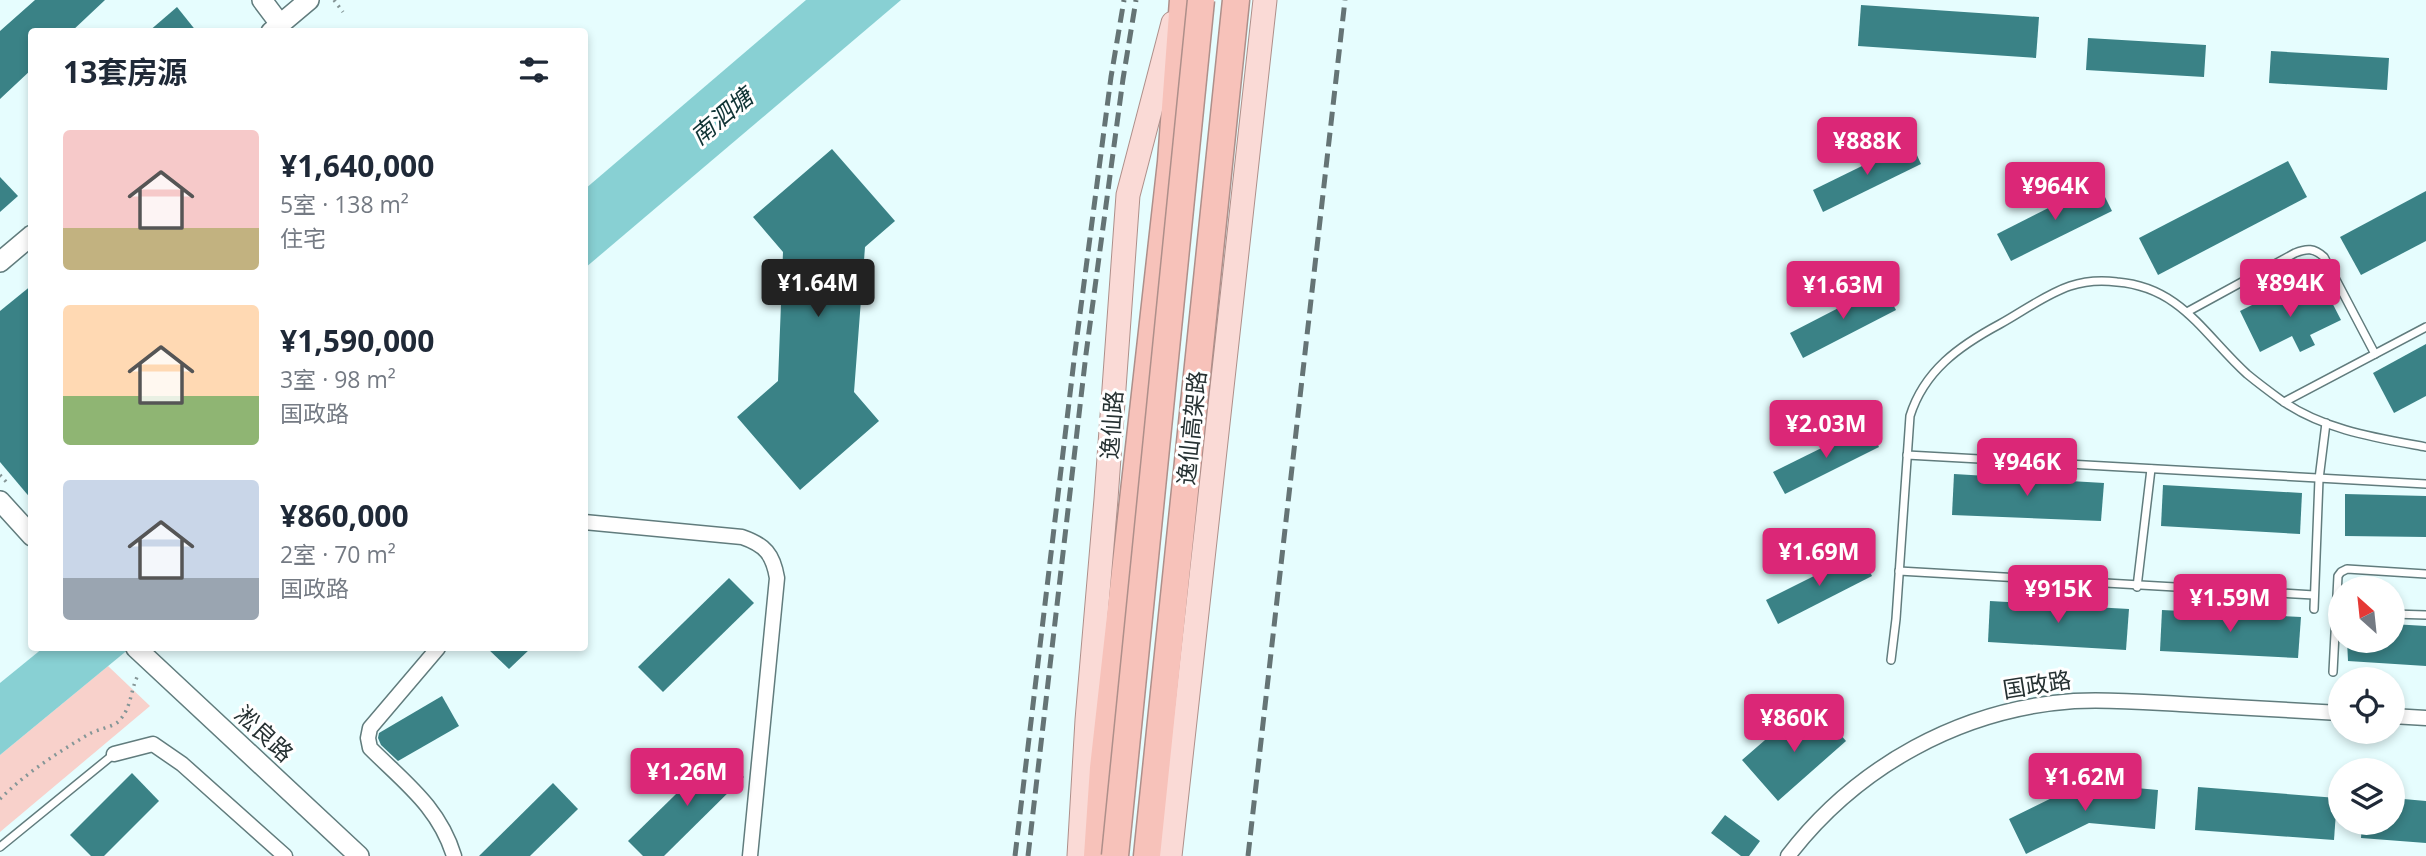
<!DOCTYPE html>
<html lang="zh">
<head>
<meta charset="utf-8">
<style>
	:root { --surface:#fff; --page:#f2f2f3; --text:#1f2937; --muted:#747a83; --accent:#db2777 }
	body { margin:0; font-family:"Open Sans","Noto Sans SC",sans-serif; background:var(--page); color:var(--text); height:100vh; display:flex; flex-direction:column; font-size:26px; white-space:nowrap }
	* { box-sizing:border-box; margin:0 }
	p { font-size:23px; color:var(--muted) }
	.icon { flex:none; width:38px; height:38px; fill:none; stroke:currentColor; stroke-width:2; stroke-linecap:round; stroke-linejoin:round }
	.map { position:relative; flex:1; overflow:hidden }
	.drawer { position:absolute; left:28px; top:28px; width:560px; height:623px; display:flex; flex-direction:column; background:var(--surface); border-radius:7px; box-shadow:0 4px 10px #0003 }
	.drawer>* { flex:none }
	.needle { width:46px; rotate:333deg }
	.buttons { position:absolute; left:2328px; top:576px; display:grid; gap:14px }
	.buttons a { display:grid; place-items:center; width:77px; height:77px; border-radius:50%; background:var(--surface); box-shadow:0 4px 10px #0003; font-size:35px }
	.price { position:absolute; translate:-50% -60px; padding:0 16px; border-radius:7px; background:var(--accent); color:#fff; font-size:23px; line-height:46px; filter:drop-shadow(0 2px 4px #0008) }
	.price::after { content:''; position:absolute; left:50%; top:42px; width:21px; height:16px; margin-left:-10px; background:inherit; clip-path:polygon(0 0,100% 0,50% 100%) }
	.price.on { background:#222; color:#fff }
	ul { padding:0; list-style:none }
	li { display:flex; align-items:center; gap:21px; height:175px; padding:0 35px }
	li span { display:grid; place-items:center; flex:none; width:196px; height:140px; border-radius:7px; color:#555 }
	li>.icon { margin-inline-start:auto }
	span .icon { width:84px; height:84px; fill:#fffc; stroke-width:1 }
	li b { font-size:30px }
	h2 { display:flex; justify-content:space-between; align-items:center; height:84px; padding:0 35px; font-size:30px }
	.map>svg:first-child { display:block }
	.green { fill:#f8d1cb }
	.water { fill:#88d0d3 }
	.building { fill:#3a8286 }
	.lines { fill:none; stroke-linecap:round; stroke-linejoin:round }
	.lane-casing { stroke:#617c7d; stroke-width:10 }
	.street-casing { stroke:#617c7d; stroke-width:17 }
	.secondary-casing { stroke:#617c7d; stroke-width:22 }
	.primary-casing { stroke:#ae8f8a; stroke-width:25 }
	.highway-casing { stroke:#ae8f8a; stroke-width:29 }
	.path { stroke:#859697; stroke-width:3.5; stroke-dasharray:2 5; stroke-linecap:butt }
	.lane { stroke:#fff; stroke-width:7 }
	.street { stroke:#fff; stroke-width:14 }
	.secondary { stroke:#fff; stroke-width:19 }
	.primary { stroke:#fadad6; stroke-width:23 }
	.highway { stroke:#f7c2ba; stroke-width:26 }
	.rail { stroke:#657475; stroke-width:5; stroke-dasharray:14 7; stroke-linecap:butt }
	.highway-bridge-casing { stroke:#ae8f8a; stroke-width:29; stroke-linecap:butt }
	.highway-bridge { stroke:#f7c2ba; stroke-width:26 }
	.labels { text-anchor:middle; stroke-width:6; stroke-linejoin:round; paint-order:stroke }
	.street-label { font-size:23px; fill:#263132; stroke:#fff }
	.water-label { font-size:24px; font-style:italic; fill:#0f3334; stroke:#fff }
</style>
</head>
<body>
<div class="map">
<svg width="2426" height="856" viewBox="0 0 2426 856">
	<rect width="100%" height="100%" fill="#e6fdfe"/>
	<path class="green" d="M 108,666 L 150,706 L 0,832 L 0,755 Z"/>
	<g class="water">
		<path d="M 806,0 L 901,0 L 585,268 L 585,189 Z"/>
		<path d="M 43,648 L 130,648 L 0,755 L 0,683 Z"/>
	</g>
	<g class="building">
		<path d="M 35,0 L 105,0 L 71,32 L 32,32 L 32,69 L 0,99 L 0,31 Z"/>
		<path d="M 1861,5 L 2039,17 L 2036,58 L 1858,46 Z"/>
		<path d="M 177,7 L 197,32 L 148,32 Z"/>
		<path d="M 2088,38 L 2206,45 L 2204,77 L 2086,70 Z"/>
		<path d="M 2271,51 L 2389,58 L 2387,90 L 2269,83 Z"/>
		<path d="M 1911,142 L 1921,164 L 1823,212 L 1813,190 Z"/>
		<path d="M 832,149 L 895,221 L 865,247 L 854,392 L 879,421 L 800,490 L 737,417 L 778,381 L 783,252 L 753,217 Z"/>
		<path d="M 2288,161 L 2307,197 L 2158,275 L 2139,238 Z"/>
		<path d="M 0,177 L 18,196 L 0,212 Z"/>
		<path d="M 2098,183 L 2112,211 L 2011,261 L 1997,234 Z"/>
		<path d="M 2426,191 L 2426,241 L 2361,275 L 2340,237 Z"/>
		<path d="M 32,285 L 32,500 L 0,462 L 0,311 Z"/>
		<path d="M 1883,285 L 1896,310 L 1803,358 L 1790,333 Z"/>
		<path d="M 2323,285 L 2341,320 L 2310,335 L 2315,345 L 2300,352 L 2292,336 L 2260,352 L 2240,311 L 2282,290 L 2288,303 Z"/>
		<path d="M 2426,344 L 2426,396 L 2394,413 L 2373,373 Z"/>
		<path d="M 1868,425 L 1879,447 L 1785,494 L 1773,472 Z"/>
		<path d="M 1954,474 L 2104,483 L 2101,521 L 1952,515 Z"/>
		<path d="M 2163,485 L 2302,493 L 2300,534 L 2161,526 Z"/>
		<path d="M 2345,494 L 2426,496 L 2426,537 L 2345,536 Z"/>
		<path d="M 1860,553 L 1872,576 L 1778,624 L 1766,600 Z"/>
		<path d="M 729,578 L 754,603 L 663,692 L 638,667 Z"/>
		<path d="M 1990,601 L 2129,609 L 2126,650 L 1988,642 Z"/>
		<path d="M 2162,610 L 2301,617 L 2298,658 L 2160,651 Z"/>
		<path d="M 2392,624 L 2426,626 L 2426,666 L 2348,661 L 2347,640 L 2392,640 Z"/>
		<path d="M 487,648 L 531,648 L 509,669 Z"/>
		<path d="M 442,696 L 459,726 L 398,761 L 381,745 L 378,738 L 379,733 Z"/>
		<path d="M 1818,709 L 1846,741 L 1778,801 L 1742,760 L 1780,727 L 1788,736 Z"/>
		<path d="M 719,752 L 744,777 L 664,856 L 643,856 L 628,841 Z"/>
		<path d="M 132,773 L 159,801 L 104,856 L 91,856 L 70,835 Z"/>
		<path d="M 553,783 L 578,809 L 530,856 L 479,856 Z"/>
		<path d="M 2082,783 L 2158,790 L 2155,829 L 2089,823 L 2026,854 L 2009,819 Z"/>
		<path d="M 2198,787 L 2337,798 L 2334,840 L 2195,830 Z"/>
		<path d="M 2392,798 L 2426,801 L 2426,843 L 2361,838 L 2362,822 L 2392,822 Z"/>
		<path d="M 1725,815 L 1760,841 L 1749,856 L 1741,856 L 1711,833 Z"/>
	</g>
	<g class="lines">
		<defs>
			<g id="lane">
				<path d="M 2187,312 L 2295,253 C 2307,248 2314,248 2324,257 L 2375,354"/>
				<path d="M 2284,402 L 2426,327"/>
				<path d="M 1907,455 L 2426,484"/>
				<path d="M 1899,571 L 2314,595"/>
				<path d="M 2137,587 L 2151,469"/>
				<path d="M 2314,609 L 2319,479 L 2326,423"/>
				<path d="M 2392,614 L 2426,615"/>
				<path d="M 1891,660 L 1896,619 L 1910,416 C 1924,371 1959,346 2000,324 C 2022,312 2046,294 2070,286 C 2085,281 2102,280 2117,282 C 2181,287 2204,335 2247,374 C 2258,383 2270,392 2281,400 C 2323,430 2377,438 2426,447"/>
				<path d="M 2333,672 L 2338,576 L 2341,572 L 2347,569 L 2426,574"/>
				<path d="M 0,847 L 114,754"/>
			</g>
			<g id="street">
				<path d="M 584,522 L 742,537 C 765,545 773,554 777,578 L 750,856"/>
				<path d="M 438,648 L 370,728 L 368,738 L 370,748 C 405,783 439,807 454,856"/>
				<path d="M 2392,716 L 2426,718"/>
				<path d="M 114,754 L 153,744 L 182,764 L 285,856"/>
				<path d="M 1788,856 C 1857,766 1961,709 2074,701 C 2109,699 2145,702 2180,704 C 2233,707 2287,710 2340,713"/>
			</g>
			<g id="secondary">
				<path d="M 262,0 L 280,24"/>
				<path d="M 271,32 L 309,0"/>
				<path d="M 0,262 L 32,235"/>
				<path d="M 0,501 L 32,536"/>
				<path d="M 136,648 L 359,856"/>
			</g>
			<g id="primary">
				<path d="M 1079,856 L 1087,720 L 1106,499 L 1128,195 L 1173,23"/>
				<path d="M 1170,856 L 1265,0"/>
			</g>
			<g id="highway">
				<path d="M 1097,856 L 1103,768 L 1171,162 L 1183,0"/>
				<path d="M 1147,856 L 1236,0"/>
			</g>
		</defs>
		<use href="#lane" class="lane-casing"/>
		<use href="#street" class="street-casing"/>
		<use href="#secondary" class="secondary-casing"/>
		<use href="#primary" class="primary-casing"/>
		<use href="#highway" class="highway-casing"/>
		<g class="path">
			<path d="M 334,0 L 343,12"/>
			<path d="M 0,475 L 9,485"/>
			<path d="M 0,799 C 27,772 57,753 89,734 C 98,729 113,727 119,721 C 132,707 130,691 138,675"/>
		</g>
		<use href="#lane" class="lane"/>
		<use href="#street" class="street"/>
		<use href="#secondary" class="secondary"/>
		<use href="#primary" class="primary"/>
		<use href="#highway" class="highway"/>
		<g class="rail">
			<path d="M 1015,856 L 1075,352 L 1111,77 L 1124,0"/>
			<path d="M 1028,856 L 1086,354 L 1123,79 L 1136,0"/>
			<path d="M 1248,856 L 1345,0"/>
		</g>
		<defs>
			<path id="highway-bridge" d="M 1115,856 L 1201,0"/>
		</defs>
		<use href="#highway-bridge" class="highway-bridge-casing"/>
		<use href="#highway-bridge" class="highway-bridge"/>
	</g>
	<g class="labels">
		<g class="street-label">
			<text transform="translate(1112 425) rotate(-86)" y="8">逸仙路</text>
			<text transform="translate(1192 428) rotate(-84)" y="8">逸仙高架路</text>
			<text transform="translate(2037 685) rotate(-9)" y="8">国政路</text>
			<text transform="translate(264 734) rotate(43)" y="8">淞良路</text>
		</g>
		<g class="water-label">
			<text transform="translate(722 117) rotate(-40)" y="8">南泗塘</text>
		</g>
	</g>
</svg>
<div class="buttons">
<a><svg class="needle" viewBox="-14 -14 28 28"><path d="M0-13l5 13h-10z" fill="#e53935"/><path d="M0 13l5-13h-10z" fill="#747a83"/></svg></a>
<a><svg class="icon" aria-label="locate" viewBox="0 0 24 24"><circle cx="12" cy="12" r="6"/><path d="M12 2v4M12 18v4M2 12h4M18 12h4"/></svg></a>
<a><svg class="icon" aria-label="layers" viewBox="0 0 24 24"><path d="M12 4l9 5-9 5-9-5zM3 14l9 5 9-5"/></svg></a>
</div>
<b class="price" style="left:1867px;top:177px">¥888K</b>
<b class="price" style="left:2055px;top:222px">¥964K</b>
<b class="price on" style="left:818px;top:319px">¥1.64M</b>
<b class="price" style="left:2290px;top:319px">¥894K</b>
<b class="price" style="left:1843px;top:321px">¥1.63M</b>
<b class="price" style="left:1826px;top:460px">¥2.03M</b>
<b class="price" style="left:2027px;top:498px">¥946K</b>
<b class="price" style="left:1819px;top:588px">¥1.69M</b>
<b class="price" style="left:2058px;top:625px">¥915K</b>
<b class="price" style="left:2230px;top:634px">¥1.59M</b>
<b class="price" style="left:1794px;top:754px">¥860K</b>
<b class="price" style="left:687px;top:808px">¥1.26M</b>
<b class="price" style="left:2085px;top:813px">¥1.62M</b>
<section class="drawer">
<h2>13套房源<svg class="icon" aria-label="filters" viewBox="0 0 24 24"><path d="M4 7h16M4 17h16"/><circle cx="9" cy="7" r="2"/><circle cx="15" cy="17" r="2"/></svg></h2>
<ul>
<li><span style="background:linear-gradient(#f6c9c9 70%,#c2b280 0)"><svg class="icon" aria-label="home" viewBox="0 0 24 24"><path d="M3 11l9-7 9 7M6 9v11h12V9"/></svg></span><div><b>¥1,640,000</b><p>5室 · 138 m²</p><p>住宅</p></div></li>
<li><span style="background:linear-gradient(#ffd9b3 65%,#8fb573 0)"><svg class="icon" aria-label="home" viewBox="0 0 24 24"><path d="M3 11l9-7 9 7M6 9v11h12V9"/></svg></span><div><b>¥1,590,000</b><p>3室 · 98 m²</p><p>国政路</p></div></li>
<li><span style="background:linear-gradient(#c9d6e8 70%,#9aa5b1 0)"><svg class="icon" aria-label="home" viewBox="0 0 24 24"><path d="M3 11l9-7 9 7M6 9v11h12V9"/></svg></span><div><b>¥860,000</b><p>2室 · 70 m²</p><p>国政路</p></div></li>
</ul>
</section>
</div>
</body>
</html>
